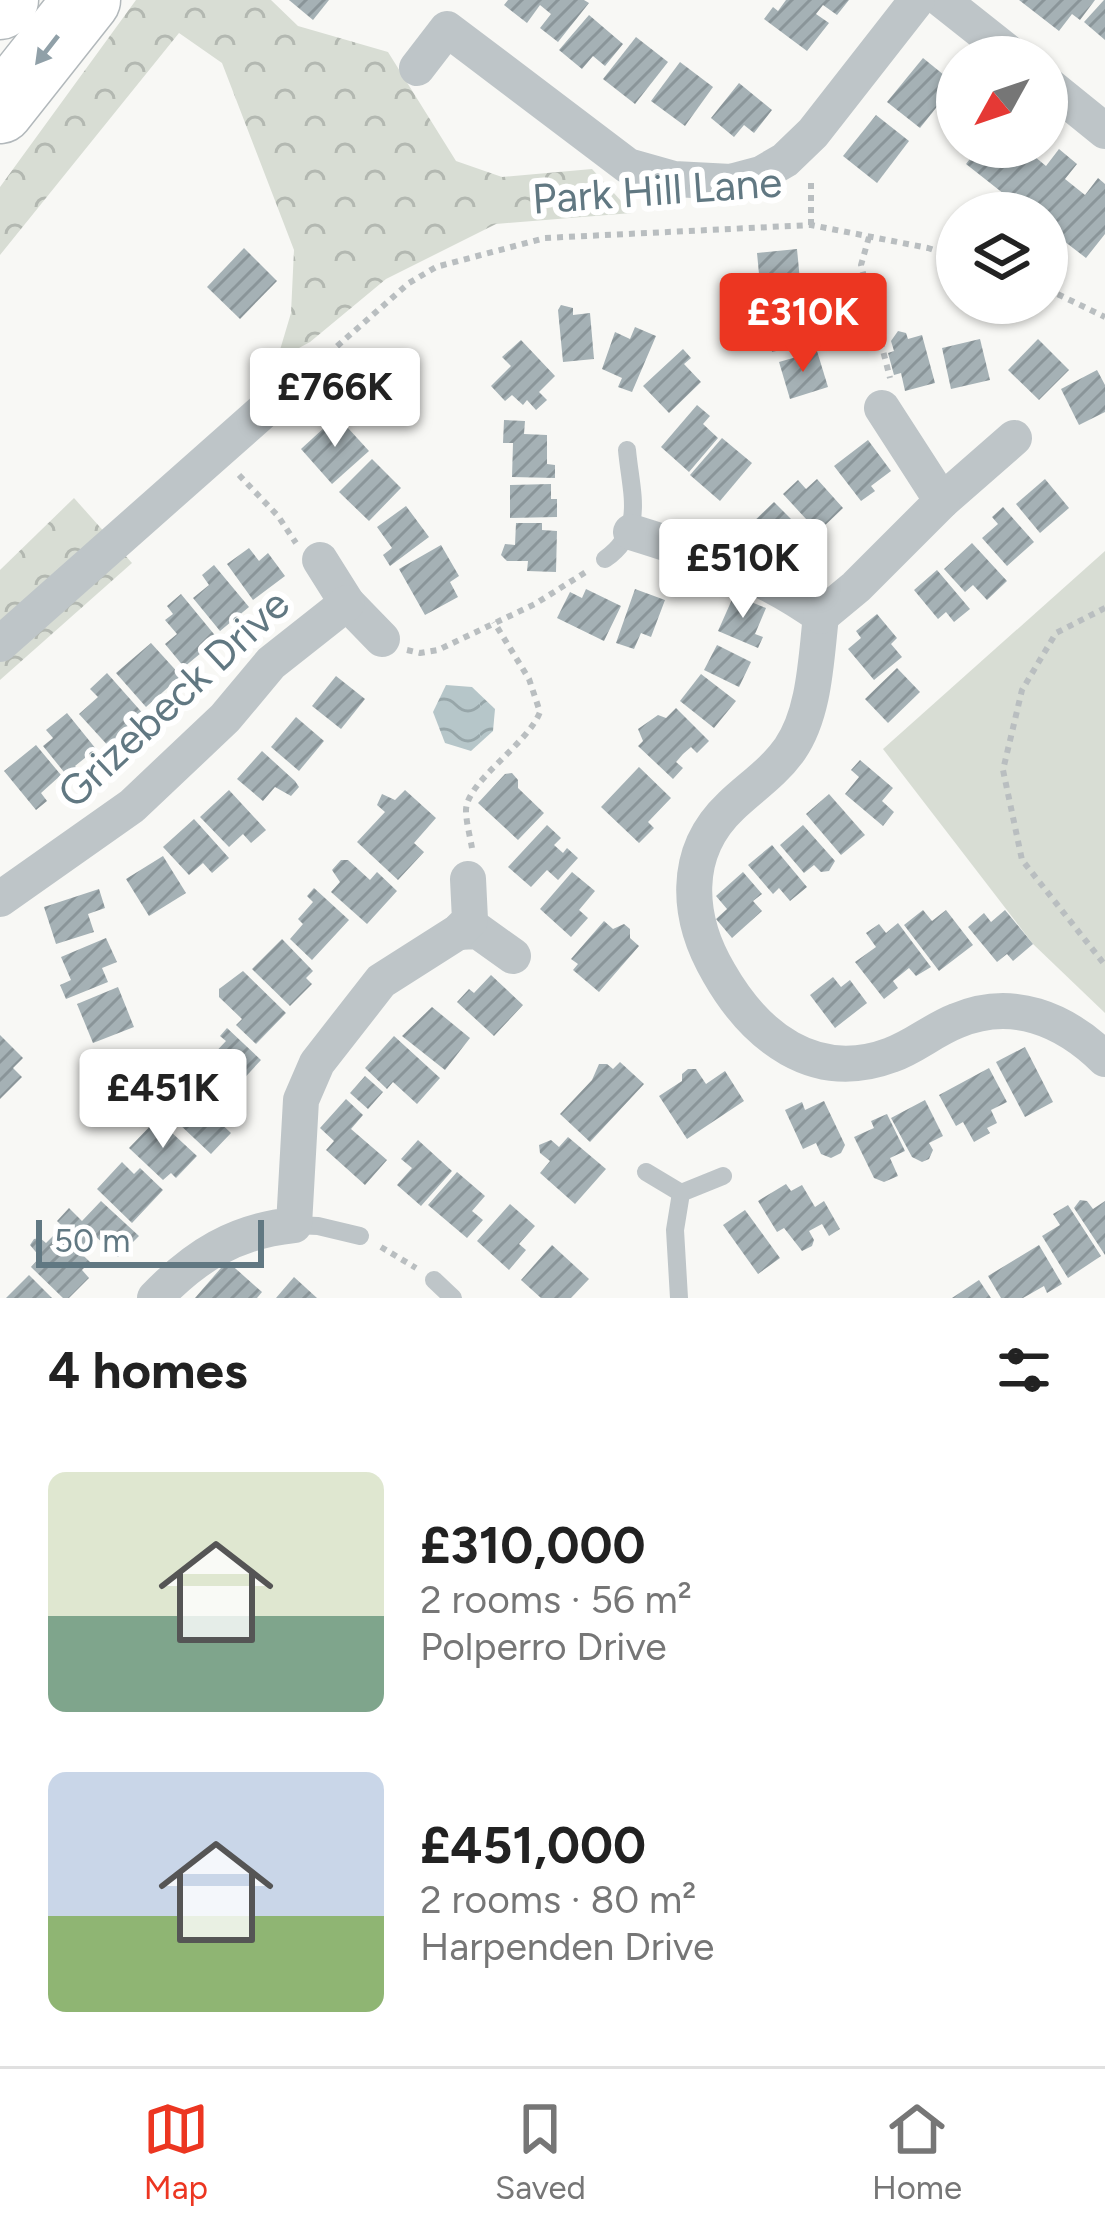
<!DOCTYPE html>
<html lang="en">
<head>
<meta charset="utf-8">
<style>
	:root { --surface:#fff; --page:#f6f6f6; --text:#222; --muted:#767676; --line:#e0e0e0; --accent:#ec3621 }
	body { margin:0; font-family:Figtree,sans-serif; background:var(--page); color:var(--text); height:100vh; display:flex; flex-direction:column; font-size:45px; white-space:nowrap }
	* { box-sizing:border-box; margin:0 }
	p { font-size:39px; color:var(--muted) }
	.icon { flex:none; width:66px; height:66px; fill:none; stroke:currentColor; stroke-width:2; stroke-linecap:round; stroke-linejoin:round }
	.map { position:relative; height:1298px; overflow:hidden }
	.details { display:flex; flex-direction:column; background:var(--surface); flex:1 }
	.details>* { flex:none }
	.needle { width:78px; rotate:230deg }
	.fabs { position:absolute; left:936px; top:36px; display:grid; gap:24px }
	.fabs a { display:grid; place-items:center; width:132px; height:132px; border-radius:50%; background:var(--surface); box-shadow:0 3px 9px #0004; font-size:60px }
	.scale { position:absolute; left:36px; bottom:30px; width:228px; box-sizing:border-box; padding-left:12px; border:6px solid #617882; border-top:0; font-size:33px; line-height:42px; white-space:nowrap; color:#617882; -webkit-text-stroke:9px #fff; paint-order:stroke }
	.price { position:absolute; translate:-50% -102px; padding:0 27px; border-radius:12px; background:#fff; color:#222; font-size:39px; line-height:78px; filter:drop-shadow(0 3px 6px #0008) }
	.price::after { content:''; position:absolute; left:50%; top:72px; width:36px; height:27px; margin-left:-18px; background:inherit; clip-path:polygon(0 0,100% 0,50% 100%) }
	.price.selected { background:var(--accent); color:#fff }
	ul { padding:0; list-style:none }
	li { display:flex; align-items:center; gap:36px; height:300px; padding:0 48px }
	li span { display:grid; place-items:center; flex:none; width:336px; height:240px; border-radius:18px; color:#555 }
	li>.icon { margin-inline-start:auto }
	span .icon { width:144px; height:144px; fill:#fffc; stroke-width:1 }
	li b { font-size:51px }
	h2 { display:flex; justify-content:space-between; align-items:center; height:144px; padding:0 48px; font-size:51px }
	.tabs { display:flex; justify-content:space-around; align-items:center; height:168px; border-top:3px solid var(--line); background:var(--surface); font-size:33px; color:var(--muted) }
	.tabs a { display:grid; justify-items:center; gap:6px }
	.tabs .selected { color:var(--accent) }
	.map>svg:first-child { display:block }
	.forest { fill:url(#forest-crowns) }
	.green { fill:#d8ddd4 }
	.water { fill:url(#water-waves) }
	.building { fill:url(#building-hatch) }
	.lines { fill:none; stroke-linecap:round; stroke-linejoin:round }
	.highway-casing { stroke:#b2b8bb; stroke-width:69 }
	.path { stroke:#b9bec0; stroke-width:6; stroke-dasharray:6 6; stroke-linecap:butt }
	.lane { stroke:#bec5c8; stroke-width:18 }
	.street { stroke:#bec5c8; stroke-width:36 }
	.highway { stroke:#fff; stroke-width:66 }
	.oneway { fill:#90a0a8 }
	.labels { text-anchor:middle; stroke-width:12; stroke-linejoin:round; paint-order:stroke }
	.street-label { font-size:42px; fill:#617882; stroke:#fff }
</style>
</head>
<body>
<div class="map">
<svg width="1105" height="1298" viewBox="0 0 1105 1298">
	<defs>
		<pattern id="forest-crowns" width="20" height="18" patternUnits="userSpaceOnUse" patternTransform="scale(3)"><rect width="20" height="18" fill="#d8ddd4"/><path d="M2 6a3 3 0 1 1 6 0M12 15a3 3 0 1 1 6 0" fill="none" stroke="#b3b8b1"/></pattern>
		<pattern id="water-waves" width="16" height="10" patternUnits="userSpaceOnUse" patternTransform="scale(3)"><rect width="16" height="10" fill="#b6c6c9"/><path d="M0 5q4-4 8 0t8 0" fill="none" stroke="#97a6a9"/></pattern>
		<pattern id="building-hatch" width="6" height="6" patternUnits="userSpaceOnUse" patternTransform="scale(3)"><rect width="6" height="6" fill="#a5b1b5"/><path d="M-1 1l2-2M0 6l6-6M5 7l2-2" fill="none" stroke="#8a9599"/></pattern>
	</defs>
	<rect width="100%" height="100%" fill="#f8f8f5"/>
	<g class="forest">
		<path d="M 136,0 L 271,0 L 298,26 L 388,52 L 456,161 L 502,177 L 592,169 L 632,213 L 496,224 L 386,279 L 310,342 L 277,360 L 291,313 L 294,250 L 222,63 L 179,33 L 0,255 L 0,187 Z"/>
		<path d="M 74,498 L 132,563 L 0,680 L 0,570 Z"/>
	</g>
	<path class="green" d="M 1105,551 L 1105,1013 L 1033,944 L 883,749 Z"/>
	<path class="water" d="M 446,685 L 472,687 L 495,709 L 493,731 L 471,751 L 445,743 L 433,712 Z"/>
	<g class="building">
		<path d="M 289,0 L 329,0 L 313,20 Z"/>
		<path d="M 508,0 L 584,0 L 589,3 L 558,42 L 540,28 L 551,14 L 540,5 L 527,23 L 504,5 Z"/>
		<path d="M 786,0 L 849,0 L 837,15 L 823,5 L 816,14 L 829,23 L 807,51 L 764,19 L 773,7 L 778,11 Z"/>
		<path d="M 1019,0 L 1095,0 L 1080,20 L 1072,14 L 1059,31 Z"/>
		<path d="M 1104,0 L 1105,0 L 1105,40 L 1084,22 Z"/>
		<path d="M 589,15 L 623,44 L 605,66 L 593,56 L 582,69 L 559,50 Z"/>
		<path d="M 636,37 L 668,62 L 635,104 L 603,79 Z"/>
		<path d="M 923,58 L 955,84 L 920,128 L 887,102 Z"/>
		<path d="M 680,62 L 713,87 L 685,126 L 651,101 Z"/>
		<path d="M 739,83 L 772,110 L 754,133 L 744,125 L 734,137 L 711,118 Z"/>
		<path d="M 876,115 L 909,141 L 877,183 L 843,156 Z"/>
		<path d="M 979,147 L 1023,147 L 1046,166 L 1059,149 L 1077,164 L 1065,179 L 1085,195 L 1098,178 L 1105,184 L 1105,234 L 1086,258 L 1047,228 L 1047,213 L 1028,213 L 966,164 Z"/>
		<path d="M 244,248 L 277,281 L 240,319 L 207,287 Z"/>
		<path d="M 797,249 L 802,302 L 762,306 L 757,253 Z"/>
		<path d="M 561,305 L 573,308 L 573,315 L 590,313 L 594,359 L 563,362 L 558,310 Z"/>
		<path d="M 805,308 L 810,343 L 772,352 L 764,315 Z"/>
		<path d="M 635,327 L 656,336 L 632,392 L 618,387 L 622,378 L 602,369 L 615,332 L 630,339 Z"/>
		<path d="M 898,331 L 906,333 L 908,339 L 922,335 L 935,383 L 905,391 L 901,373 L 894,375 L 888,353 L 894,351 L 891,341 Z"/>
		<path d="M 980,339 L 990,380 L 951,389 L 942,348 Z"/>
		<path d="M 1038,339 L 1069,370 L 1039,400 L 1008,370 Z"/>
		<path d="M 521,340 L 555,376 L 539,392 L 547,400 L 536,410 L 527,400 L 523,405 L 512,395 L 505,401 L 491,386 L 511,366 L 502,357 Z"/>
		<path d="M 683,349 L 691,358 L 684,364 L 701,382 L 669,413 L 643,386 Z"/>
		<path d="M 817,351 L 828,387 L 790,399 L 779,362 Z"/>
		<path d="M 1097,370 L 1105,385 L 1105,412 L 1079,425 L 1061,389 Z"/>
		<path d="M 697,405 L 710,416 L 703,424 L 718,438 L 689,472 L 661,447 Z"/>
		<path d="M 337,416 L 369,451 L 332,484 L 301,449 Z"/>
		<path d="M 504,420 L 525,421 L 524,434 L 547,435 L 547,464 L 555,465 L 555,478 L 512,477 L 513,443 L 503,443 Z"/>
		<path d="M 722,438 L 752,463 L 720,501 L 690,475 Z"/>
		<path d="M 868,440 L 891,471 L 871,486 L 875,491 L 861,501 L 834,466 Z"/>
		<path d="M 372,459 L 401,488 L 369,521 L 339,492 Z"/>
		<path d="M 817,479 L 843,508 L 818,532 L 783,494 L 798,480 L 806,489 Z"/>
		<path d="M 1045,479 L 1069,508 L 1040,533 L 1016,504 Z"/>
		<path d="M 551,484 L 551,499 L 557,499 L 557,517 L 510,518 L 510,485 Z"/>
		<path d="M 774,502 L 813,541 L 801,553 L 796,548 L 783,561 L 748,527 Z"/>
		<path d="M 406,506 L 429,537 L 390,566 L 383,555 L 392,548 L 377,527 Z"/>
		<path d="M 1003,507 L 1034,542 L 1007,566 L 982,538 L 998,524 L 992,517 Z"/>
		<path d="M 516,523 L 542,523 L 542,530 L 557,531 L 556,572 L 527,571 L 528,561 L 507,561 L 501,555 L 505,544 L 515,545 Z"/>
		<path d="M 972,543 L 1007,581 L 987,600 L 973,585 L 965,592 L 944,569 Z"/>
		<path d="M 441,545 L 459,576 L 450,582 L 458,597 L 425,615 L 399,569 Z"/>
		<path d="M 249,548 L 259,561 L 268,553 L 285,576 L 253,600 L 227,564 Z"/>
		<path d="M 214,565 L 249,607 L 220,631 L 193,598 L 209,585 L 202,575 Z"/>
		<path d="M 937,570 L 970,609 L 954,622 L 946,612 L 938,619 L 914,590 Z"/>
		<path d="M 586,589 L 621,606 L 604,641 L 557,618 L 570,592 L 582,598 Z"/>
		<path d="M 635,589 L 665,600 L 651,637 L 641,633 L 634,649 L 616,643 Z"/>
		<path d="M 181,594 L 218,639 L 184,667 L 165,644 L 177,634 L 165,620 L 173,614 L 167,606 Z"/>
		<path d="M 734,595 L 766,608 L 755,634 L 763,637 L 758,648 L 718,631 Z"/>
		<path d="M 877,614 L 897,638 L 891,644 L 902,657 L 874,680 L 848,649 L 861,638 L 856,631 Z"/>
		<path d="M 151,643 L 181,676 L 146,707 L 116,673 Z"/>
		<path d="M 717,645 L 751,662 L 739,687 L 704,670 Z"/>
		<path d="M 897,668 L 920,692 L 888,723 L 865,699 Z"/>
		<path d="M 107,673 L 146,717 L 111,749 L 79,714 L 98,697 L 90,689 Z"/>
		<path d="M 701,674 L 736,701 L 714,728 L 680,701 Z"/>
		<path d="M 336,676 L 365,699 L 341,729 L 312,706 Z"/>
		<path d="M 676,708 L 709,741 L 697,753 L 691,747 L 683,754 L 676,762 L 683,768 L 673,779 L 638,746 L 643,741 L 638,729 L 658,715 L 666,718 Z"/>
		<path d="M 67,713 L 96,749 L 75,766 L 82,774 L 72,782 L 43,746 L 53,738 L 46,730 Z"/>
		<path d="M 296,717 L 324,741 L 299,771 L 271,747 Z"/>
		<path d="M 36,745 L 61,775 L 41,793 L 47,801 L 36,810 L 4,771 Z"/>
		<path d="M 262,751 L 295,781 L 299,787 L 291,796 L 275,787 L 263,801 L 237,779 Z"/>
		<path d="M 860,760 L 893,788 L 882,801 L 894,812 L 883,826 L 845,794 L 859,777 L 851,770 Z"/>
		<path d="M 639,767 L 671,798 L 648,822 L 654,828 L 639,843 L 601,807 Z"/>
		<path d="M 512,773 L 518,780 L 518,788 L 544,813 L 518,840 L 478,803 L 505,774 Z"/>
		<path d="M 229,790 L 266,830 L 251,843 L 243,834 L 229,847 L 200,817 Z"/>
		<path d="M 405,790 L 436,818 L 414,843 L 424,852 L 398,880 L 357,842 L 385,812 L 377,805 L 382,794 L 395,800 Z"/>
		<path d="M 829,794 L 865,835 L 841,855 L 806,814 Z"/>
		<path d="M 194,819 L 229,858 L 212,873 L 203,863 L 189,875 L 163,847 Z"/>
		<path d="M 547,825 L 561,838 L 554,845 L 563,853 L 567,848 L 578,858 L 558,880 L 547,870 L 531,887 L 508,867 Z"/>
		<path d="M 803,825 L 835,861 L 829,871 L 821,872 L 814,865 L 804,873 L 780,845 Z"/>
		<path d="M 772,845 L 807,887 L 790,901 L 779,888 L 773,894 L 748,865 Z"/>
		<path d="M 163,856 L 186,893 L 149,916 L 126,879 Z"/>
		<path d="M 341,860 L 348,860 L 370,880 L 377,872 L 397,891 L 367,924 L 331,892 L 340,882 L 332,870 Z"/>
		<path d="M 572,872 L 595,891 L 579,910 L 588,918 L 571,937 L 540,909 Z"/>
		<path d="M 743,872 L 762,894 L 753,901 L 762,911 L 732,938 L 716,919 L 727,909 L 716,896 Z"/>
		<path d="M 314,888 L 349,920 L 312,960 L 290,939 L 303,924 L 298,919 L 313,902 L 307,896 Z"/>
		<path d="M 99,889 L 105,908 L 88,914 L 94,932 L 56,944 L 44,907 Z"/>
		<path d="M 923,910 L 932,921 L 946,910 L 973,945 L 939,971 L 904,925 Z"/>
		<path d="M 1005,910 L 1033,944 L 1013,961 L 1007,954 L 997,962 L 968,927 L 984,913 L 991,922 Z"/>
		<path d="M 604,921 L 613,929 L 624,924 L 630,929 L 630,938 L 639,946 L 599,992 L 573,970 L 578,964 L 571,959 Z"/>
		<path d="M 898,923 L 931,967 L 916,976 L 909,968 L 893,981 L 898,988 L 884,999 L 855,962 L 876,947 L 866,933 L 879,924 L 886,933 Z"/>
		<path d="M 106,938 L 117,962 L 102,968 L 108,982 L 66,999 L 60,985 L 71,980 L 61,957 Z"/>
		<path d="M 282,939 L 313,971 L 306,978 L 312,984 L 290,1006 L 252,969 Z"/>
		<path d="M 243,971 L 286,1013 L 256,1044 L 236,1025 L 242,1019 L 219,997 L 219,989 Z"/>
		<path d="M 491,975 L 523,1005 L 494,1036 L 457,1002 L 469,989 L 474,993 Z"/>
		<path d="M 833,977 L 841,987 L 850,980 L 867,1003 L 835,1028 L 810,995 Z"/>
		<path d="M 118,987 L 134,1027 L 93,1043 L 77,1004 Z"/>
		<path d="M 432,1007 L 470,1038 L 445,1070 L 402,1036 Z"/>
		<path d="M 227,1028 L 261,1060 L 227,1097 L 203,1075 L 212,1065 L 208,1060 L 226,1041 L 220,1036 Z"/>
		<path d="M 0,1035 L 23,1058 L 13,1068 L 22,1077 L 0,1099 Z"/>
		<path d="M 394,1036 L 440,1078 L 417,1104 L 393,1082 L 387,1089 L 365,1068 Z"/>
		<path d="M 1025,1047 L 1053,1102 L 1025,1117 L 996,1062 Z"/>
		<path d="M 620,1062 L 644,1084 L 590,1142 L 560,1114 L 592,1080 L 599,1064 L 607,1064 L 613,1069 Z"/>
		<path d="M 989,1068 L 1007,1102 L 991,1110 L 997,1123 L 987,1128 L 990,1133 L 974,1142 L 963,1122 L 956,1126 L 939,1095 Z"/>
		<path d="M 688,1069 L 696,1069 L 706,1084 L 725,1071 L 744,1101 L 687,1139 L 659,1096 L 682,1081 L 682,1074 Z"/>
		<path d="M 365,1076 L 383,1092 L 368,1109 L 350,1093 Z"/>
		<path d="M 196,1081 L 223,1107 L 214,1117 L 231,1133 L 211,1154 L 178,1123 L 198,1101 L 187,1091 Z"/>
		<path d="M 346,1099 L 363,1115 L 351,1129 L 387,1160 L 365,1185 L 326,1150 L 334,1141 L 320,1128 Z"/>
		<path d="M 925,1100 L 943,1136 L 929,1143 L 933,1150 L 929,1159 L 922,1162 L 912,1157 L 891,1118 Z"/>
		<path d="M 824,1101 L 845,1145 L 841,1153 L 831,1158 L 821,1154 L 816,1143 L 803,1149 L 785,1110 L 802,1102 L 805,1110 Z"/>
		<path d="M 887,1114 L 905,1151 L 890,1158 L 898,1176 L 884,1182 L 874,1178 L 854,1137 L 874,1128 L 871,1121 Z"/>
		<path d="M 157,1119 L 197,1156 L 176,1178 L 171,1173 L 163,1180 L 129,1148 Z"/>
		<path d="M 568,1137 L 606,1169 L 575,1204 L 540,1173 L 550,1161 L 540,1153 L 539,1145 L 551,1140 L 559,1147 Z"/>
		<path d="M 418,1140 L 452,1171 L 421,1206 L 397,1185 L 412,1168 L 401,1159 Z"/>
		<path d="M 122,1162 L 134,1174 L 140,1168 L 163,1190 L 132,1223 L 97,1189 Z"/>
		<path d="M 457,1172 L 485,1196 L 472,1211 L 483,1220 L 467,1238 L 428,1205 Z"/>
		<path d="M 786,1184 L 791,1191 L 802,1185 L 815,1207 L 824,1201 L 840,1229 L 829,1236 L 822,1224 L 809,1231 L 814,1240 L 812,1246 L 802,1251 L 784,1228 L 777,1232 L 758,1201 Z"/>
		<path d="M 1080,1200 L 1087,1201 L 1093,1209 L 1105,1201 L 1105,1255 L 1074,1208 Z"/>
		<path d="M 101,1201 L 139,1236 L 118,1257 L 93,1234 L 82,1246 L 57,1221 L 69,1208 L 82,1221 Z"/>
		<path d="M 510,1204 L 535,1226 L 519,1244 L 526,1250 L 509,1270 L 477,1241 Z"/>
		<path d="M 1068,1205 L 1101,1256 L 1068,1278 L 1042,1236 L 1060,1225 L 1053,1214 Z"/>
		<path d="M 745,1210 L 780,1258 L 758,1274 L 723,1225 Z"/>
		<path d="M 58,1231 L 90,1262 L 82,1270 L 89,1278 L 69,1298 L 63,1298 L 31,1267 L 40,1257 L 30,1245 L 34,1239 L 40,1238 L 46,1243 Z"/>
		<path d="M 552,1245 L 589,1279 L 571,1298 L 541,1298 L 521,1280 Z"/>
		<path d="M 1039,1245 L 1062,1284 L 1047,1293 L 1044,1286 L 1023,1298 L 1001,1298 L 988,1276 Z"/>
		<path d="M 227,1261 L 262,1292 L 257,1298 L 195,1298 Z"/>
		<path d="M 29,1275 L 52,1298 L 6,1298 Z"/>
		<path d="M 294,1277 L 317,1298 L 276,1298 Z"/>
		<path d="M 979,1280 L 991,1298 L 952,1298 Z"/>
	</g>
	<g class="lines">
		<defs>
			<g id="highway">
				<path d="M 0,6 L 5,0"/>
				<path d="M 0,110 L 87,0"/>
			</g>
		</defs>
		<use href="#highway" class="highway-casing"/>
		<g class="path">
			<path d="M 811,225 L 811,179"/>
			<path d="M 869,237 L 861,265 L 890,378"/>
			<path d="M 1047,289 L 1105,317"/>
			<path d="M 310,370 L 409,283 L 436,267 L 545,238 L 811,225 L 928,248 L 957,258"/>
			<path d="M 239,475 L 278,516 L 296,543"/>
			<path d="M 1105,608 L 1056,633 L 1022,690 L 1003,770 L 1022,860 L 1105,965"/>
			<path d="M 407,650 L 420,653 L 438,650 L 535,604 L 589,570"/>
			<path d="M 472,848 C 470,836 466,822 466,810 C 467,781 527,745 540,712 L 529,679 L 494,622"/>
			<path d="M 381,1247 L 416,1268"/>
		</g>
		<g class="lane">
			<path d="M 605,559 C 646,530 631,494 627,450"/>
			<path d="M 646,1172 L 681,1193"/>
			<path d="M 294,1225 L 318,1226 L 360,1236"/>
			<path d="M 434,1280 L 453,1298"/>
			<path d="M 679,1298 L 675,1230 L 681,1193 L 723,1176"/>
		</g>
		<g class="street">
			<path d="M 942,0 L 1014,57"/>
			<path d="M 417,68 L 447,29 L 628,166 L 674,179 L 731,182 L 761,174 L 785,160 L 813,133 L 917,0"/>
			<path d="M 1047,84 L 1105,131"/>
			<path d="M 942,501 L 1014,438"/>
			<path d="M 631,532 C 702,554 760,572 821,616 C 816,658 815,713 790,749 C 774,772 751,787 731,806 C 681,853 687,919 719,973 C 755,1036 814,1084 891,1055 C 914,1047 933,1030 956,1021 C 1012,997 1064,1019 1105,1059"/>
			<path d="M 320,560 L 347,603 L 382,639"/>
			<path d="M 821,616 L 856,587 L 942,501 L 882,408"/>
			<path d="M 0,644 L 288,389"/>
			<path d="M 0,899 L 132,806 L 225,718 L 271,663 L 347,603"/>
			<path d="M 458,932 L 478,931 L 513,956"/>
			<path d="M 155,1298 C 195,1256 235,1231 294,1225 L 301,1100 L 317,1063 L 381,981 L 458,932 L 470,920 L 468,879"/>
		</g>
		<use href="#highway" class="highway"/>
	</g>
	<defs><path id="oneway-solid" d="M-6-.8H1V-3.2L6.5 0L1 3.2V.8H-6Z" transform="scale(3)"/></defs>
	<use class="oneway" href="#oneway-solid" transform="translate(47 50) rotate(128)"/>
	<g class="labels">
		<g class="street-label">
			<text transform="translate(657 190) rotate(-4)" y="15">Park Hill Lane</text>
			<text transform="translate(173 698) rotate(-43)" y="15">Grizebeck Drive</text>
		</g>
	</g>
</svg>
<div class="fabs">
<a><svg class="needle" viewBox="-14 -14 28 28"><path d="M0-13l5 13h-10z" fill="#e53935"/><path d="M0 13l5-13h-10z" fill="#767676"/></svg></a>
<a><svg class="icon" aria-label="layers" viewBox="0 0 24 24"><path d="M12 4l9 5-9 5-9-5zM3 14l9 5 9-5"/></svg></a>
</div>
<div class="scale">50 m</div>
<b class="price selected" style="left:803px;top:375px">£310K</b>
<b class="price" style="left:335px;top:450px">£766K</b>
<b class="price" style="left:743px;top:621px">£510K</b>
<b class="price" style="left:163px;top:1151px">£451K</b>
</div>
<section class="details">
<h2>4 homes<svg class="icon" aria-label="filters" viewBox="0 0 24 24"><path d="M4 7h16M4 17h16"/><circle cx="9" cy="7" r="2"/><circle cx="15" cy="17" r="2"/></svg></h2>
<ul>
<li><span style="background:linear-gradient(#dfe7d0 60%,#7fa58c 0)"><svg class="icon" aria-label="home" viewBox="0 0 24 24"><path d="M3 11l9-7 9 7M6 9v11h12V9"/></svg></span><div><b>£310,000</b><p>2 rooms · 56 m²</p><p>Polperro Drive</p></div></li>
<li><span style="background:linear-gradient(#c9d6e8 60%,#8fb573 0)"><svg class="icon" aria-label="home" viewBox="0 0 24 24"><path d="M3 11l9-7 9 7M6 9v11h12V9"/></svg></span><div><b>£451,000</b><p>2 rooms · 80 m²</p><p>Harpenden Drive</p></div></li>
</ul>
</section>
<nav class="tabs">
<a class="selected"><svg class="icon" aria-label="map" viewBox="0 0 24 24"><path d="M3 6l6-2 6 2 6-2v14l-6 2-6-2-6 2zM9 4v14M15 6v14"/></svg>Map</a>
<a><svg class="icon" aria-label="saved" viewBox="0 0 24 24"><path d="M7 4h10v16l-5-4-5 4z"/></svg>Saved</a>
<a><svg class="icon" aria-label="home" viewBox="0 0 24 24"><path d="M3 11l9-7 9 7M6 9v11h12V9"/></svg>Home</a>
</nav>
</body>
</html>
